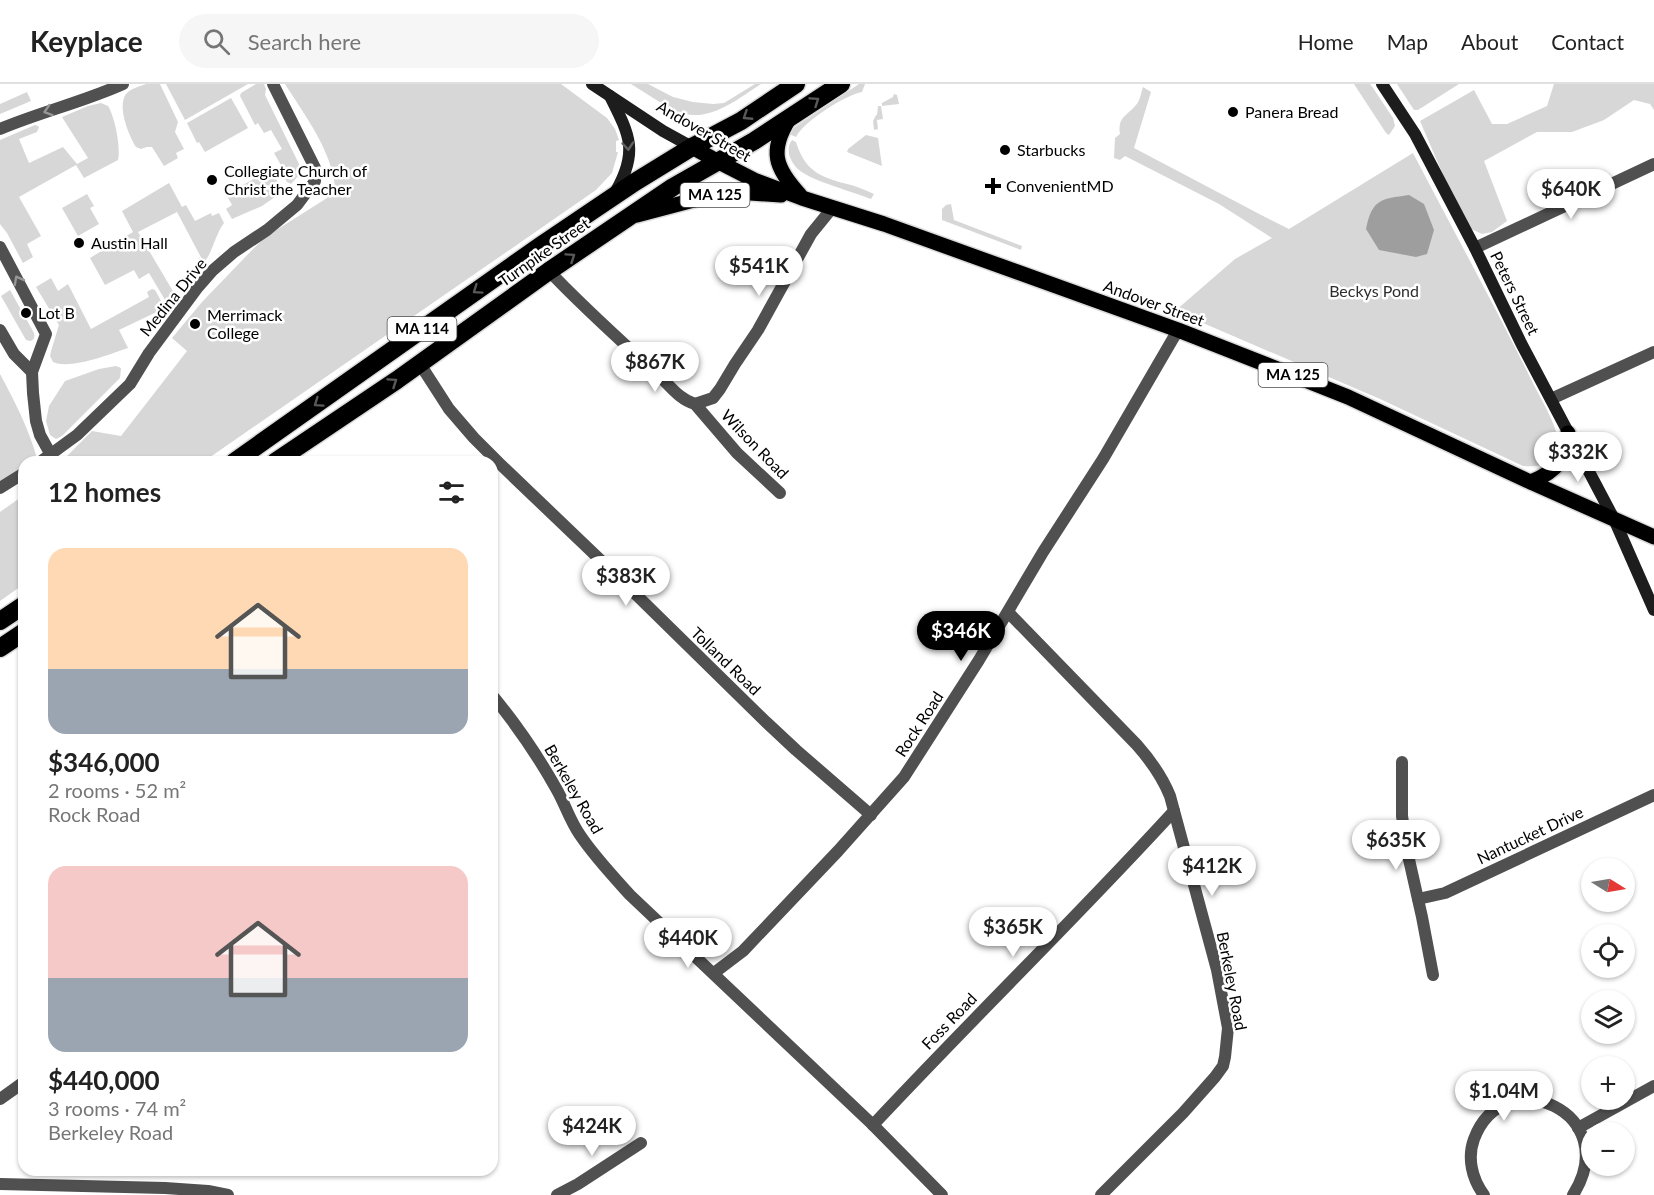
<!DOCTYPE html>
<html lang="en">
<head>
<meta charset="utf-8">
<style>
	:root { --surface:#fff; --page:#f6f6f6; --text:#222; --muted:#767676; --line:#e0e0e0; --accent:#000 }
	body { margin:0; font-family:Lato,sans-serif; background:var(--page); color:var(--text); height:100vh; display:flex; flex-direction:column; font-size:22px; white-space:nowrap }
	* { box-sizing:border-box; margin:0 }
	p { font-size:20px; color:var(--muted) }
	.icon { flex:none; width:33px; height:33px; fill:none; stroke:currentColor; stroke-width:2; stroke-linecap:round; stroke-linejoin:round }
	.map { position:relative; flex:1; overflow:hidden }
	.panel { position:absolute; left:18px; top:372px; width:480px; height:720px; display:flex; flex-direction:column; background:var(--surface); border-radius:18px; box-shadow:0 2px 4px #0004 }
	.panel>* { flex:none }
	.needle { width:39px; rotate:101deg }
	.controls { position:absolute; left:1581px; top:774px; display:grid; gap:12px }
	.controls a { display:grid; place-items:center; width:54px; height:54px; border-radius:50%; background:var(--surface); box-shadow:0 2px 4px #0004; font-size:30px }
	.price { position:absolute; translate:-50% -51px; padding:0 14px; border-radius:21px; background:#fff; color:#222; font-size:20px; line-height:39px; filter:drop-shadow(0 2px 3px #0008) }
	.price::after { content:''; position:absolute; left:50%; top:36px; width:18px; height:14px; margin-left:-9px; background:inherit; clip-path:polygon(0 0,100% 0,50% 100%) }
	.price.current { background:var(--accent); color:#fff }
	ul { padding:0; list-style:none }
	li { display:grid; align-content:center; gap:12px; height:318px; padding:0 30px }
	li span { display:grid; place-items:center; height:186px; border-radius:18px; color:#555 }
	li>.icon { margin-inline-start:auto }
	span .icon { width:108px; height:108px; fill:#fffc; stroke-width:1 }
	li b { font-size:26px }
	h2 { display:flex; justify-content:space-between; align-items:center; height:72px; padding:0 30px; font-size:26px }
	header { display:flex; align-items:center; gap:36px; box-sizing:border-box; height:84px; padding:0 30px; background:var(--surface); border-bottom:2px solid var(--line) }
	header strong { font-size:28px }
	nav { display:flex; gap:33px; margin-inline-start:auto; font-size:21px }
	.search { width:420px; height:54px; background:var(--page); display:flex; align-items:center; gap:15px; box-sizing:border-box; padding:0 21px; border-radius:33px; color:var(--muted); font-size:22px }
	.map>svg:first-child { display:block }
	.green { fill:#d7d7d7 }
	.water { fill:#9e9e9e }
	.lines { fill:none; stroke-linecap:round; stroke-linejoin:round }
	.primary-casing { stroke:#dbdbdb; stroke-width:18 }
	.highway-casing { stroke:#dbdbdb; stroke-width:21 }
	.street { stroke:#505050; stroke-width:12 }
	.secondary { stroke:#1d1d1d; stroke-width:12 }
	.primary { stroke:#000; stroke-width:15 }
	.highway { stroke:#000; stroke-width:18 }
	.oneway { stroke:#595959 }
	.oneway2 { stroke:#969696 }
	.oneway3 { stroke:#616161 }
	.poi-dot { fill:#000; stroke:#fff; stroke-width:2 }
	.labels { text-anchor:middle; stroke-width:5; stroke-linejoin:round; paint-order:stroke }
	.shield { fill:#fff; stroke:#4c4c4c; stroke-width:1.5 }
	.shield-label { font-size:15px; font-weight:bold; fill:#000 }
	.poi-label { font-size:16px; fill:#000; stroke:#fff; text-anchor:start }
	.street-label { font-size:16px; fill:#000; stroke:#fff }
	.park-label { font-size:16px; fill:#2e2e2e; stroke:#fff }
</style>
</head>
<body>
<header>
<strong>Keyplace</strong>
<div class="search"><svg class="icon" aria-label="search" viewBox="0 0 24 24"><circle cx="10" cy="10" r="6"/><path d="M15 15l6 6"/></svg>Search here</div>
<nav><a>Home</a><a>Map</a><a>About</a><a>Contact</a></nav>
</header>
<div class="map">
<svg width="1654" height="1111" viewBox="0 0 1654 1111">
	<rect width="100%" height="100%" fill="#fff"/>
	<g class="green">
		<path d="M 146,0 L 160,0 L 178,38 L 175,48 L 184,65 L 176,69 L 178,74 L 164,82 L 152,63 L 147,63 L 141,65 L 136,63 C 129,52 115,19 128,8 C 133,4 141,2 146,0 Z"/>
		<path d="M 166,0 L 248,0 L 185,36 Z"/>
		<path d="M 256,0 L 264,0 L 266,5 L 265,11 L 299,80 L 299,91 L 291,100 L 287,98 L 279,85 L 282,83 L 274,69 L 282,65 L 271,46 L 264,49 L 258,39 L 255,41 L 240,12 L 241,9 Z"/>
		<path d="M 285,0 L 561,0 L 607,34 L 615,45 L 619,56 L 616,57 L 616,68 L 618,68 L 612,89 L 596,106 L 203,378 L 61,378 L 92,347 L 121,352 L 187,267 L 172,254 L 202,218 L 253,165 L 267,152 L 327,114 L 335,103 C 332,67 304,30 285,0 Z"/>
		<path d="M 631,0 L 648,0 L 673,13 L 693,18 L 713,20 L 724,19 L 755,0 L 761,0 C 736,16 707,41 676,27 C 660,19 646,9 631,0 Z"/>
		<path d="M 859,0 L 865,0 L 862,8 C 845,11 803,38 796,53 L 789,50 L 795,43 Z"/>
		<path d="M 1354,0 L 1370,0 L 1373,4 L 1393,34 L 1395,42 L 1389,51 L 1386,49 Z"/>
		<path d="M 1397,0 L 1459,0 L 1418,26 L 1414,26 Z"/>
		<path d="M 1554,0 L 1654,0 L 1654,26 L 1650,20 L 1634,16 L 1604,36 L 1572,48 L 1537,48 L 1484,77 L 1507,137 L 1492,148 L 1482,150 L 1469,144 L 1459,128 L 1420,37 L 1474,6 L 1492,40 L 1507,40 L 1547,22 Z"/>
		<path d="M 1143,3 L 1151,8 L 1134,64 L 1265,133 L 1289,145 L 1413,69 C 1451,142 1491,215 1528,289 C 1536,307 1556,338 1558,356 C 1558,361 1556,366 1554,369 C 1547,382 1536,383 1523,382 L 1380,315 L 1175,227 L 1235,175 L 1272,154 L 1219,120 L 1125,72 L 1120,76 L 1114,74 L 1115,54 L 1120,50 C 1117,33 1127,32 1136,21 C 1140,17 1141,9 1143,3 Z"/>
		<path d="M 27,8 L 31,17 L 0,30 L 0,20 Z"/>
		<path d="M 894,10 L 897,11 L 899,20 L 881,22 L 883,35 L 877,36 L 878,45 L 874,46 L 873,37 L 876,31 L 877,31 L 878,22 L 882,22 L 882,19 L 893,13 Z"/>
		<path d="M 231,14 L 248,44 L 205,68 L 199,58 L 197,59 L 187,39 Z"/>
		<path d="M 101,19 L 108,22 C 115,33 121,64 118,76 L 84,94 L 76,81 L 19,113 L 41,152 L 27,160 L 33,173 L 23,179 L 7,149 L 0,140 L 0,56 L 35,41 L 38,42 L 39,43 L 37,48 L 19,55 L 29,79 L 63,63 L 77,80 L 88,74 L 62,33 L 88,22 Z"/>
		<path d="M 866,51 L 878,54 L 882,82 L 847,68 L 848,65 Z"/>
		<path d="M 792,56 L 796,58 C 805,87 820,93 847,100 C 856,102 865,106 874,110 L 871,115 C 854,108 812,97 799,86 C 790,78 785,65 792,56 Z"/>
		<path d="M 272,85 L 282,108 L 262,122 L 232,135 L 226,125 L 232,121 L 226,110 Z"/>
		<path d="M 169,99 L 182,123 L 186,121 L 195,137 L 211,129 L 212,132 L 219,129 L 224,139 C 215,151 213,167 204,179 L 177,128 L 138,148 L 174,209 L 175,213 L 168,221 L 149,189 L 139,195 L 134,186 L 105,201 L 90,174 L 111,161 L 113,164 L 125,158 L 123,154 L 133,148 L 122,127 Z"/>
		<path d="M 87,110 L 94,122 L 90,124 L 99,140 L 78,152 L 62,124 Z"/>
		<path d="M 951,120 L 954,136 L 1022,162 L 1021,166 L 942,136 L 942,125 L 946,121 Z"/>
		<path d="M 51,194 L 58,207 L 68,200 L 91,245 L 149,213 L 147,208 L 152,205 L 155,206 L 165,224 L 119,246 L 128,264 C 110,270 71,286 53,278 L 50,272 L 51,267 L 59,241 L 36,203 Z"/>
		<path d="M 10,206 L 34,249 C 35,253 34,256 30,257 L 26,256 L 1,212 Z"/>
		<path d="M 116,282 L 121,284 L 120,294 L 62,352 L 56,355 L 50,351 L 46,337 L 49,322 L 65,297 L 99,285 Z"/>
		<path d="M 0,290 C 14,316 28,343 36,371 L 32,378 L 24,378 L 24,384 L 0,402 Z"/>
		<path d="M 24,411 L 24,500 L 0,517 L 0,428 Z"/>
	</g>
	<path class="water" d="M 1409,111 L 1424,120 L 1434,146 L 1427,170 L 1416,173 L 1379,166 L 1366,145 C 1372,115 1381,115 1409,111 Z"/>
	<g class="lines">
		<defs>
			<g id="primary">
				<path d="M 789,35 C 769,67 775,84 800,111"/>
				<path d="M 692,63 L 717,77 L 754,96 L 802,114 L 884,140 L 1178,246 L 1285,288 L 1348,313 L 1526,396 L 1654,453"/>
				<path d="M 637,131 L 709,112 L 736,108 L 781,111"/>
				<path d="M 1531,398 C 1559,386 1563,377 1568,349"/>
			</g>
			<g id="highway">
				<path d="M 234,378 L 540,162 L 635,98 L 692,63 L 741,37 L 796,0"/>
				<path d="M 275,378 L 397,296 L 549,187 L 673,103 L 754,57 L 841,0"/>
				<path d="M 0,537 L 24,521"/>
				<path d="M 0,564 L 24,548"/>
			</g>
		</defs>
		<use href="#primary" class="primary-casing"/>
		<use href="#highway" class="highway-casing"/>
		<g class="street">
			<path d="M 0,45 C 40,28 83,18 123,0"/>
			<path d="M 0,163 L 46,250 L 32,288 L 33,309 L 36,337 L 40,351 L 51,371"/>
			<path d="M 1475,164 L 1654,80"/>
			<path d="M 549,187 C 583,223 620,256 656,289 C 669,300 678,315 695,320 L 737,369 L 780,409"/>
			<path d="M 0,246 L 14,270 L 32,288"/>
			<path d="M 420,280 L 449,325 L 474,354 L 499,379 L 614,489 L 766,638 L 796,666 L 871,731"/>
			<path d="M 1551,315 L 1654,268"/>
			<path d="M 695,320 L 713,314 L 720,305 L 735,280 L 758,246 L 811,150 L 833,123"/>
			<path d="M 40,378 L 77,351 L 130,300 L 149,269 L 198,203 L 212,187 L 234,168 L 267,146 L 297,121 L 315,97 L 315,84 L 273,0"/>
			<path d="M 0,404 L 24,389"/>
			<path d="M 1008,528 L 1137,661 C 1151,677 1162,692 1170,712 L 1217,886 L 1228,944 L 1225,973 L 1223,982 L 1215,993 L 1183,1029 L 1101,1111"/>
			<path d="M 492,611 C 516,640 538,672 557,706 C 565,720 570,737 580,751 C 594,772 612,791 630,811 L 873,1041 L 942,1111"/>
			<path d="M 1402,678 L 1402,732 L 1408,771 L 1422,833 L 1433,891"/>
			<path d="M 1418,815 L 1445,809 L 1654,711"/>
			<path d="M 714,889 L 743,867 L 838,767 L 904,693 L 979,576 L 1043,468 L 1103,375 L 1178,246"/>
			<path d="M 0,1015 L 24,998"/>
			<path d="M 873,1041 C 972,935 1076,834 1174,727"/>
			<path d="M 1578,1044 L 1654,1002"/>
			<path d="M 0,1100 L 165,1104 L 208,1107 L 228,1111"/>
			<path d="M 557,1111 L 578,1100 L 641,1059"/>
			<path d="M 1484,1111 C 1472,1095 1467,1074 1474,1055 C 1504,975 1625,1029 1573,1111"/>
		</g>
		<g class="secondary">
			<path d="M 592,0 L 663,47 L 692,63"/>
			<path d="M 1382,0 L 1415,50 L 1475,164 L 1521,259 L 1614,435 L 1654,526"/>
			<path d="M 610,12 C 629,50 639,67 616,107"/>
		</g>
		<use href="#primary" class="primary"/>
		<use href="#highway" class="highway"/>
	</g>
	<defs><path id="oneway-chevron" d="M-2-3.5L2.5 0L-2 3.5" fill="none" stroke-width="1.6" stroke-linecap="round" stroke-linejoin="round" transform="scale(1.5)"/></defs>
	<g class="oneway">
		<use href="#oneway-chevron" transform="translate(815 17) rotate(-34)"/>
		<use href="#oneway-chevron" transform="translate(747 32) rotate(147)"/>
		<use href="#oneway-chevron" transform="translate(571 173) rotate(-34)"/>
		<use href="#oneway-chevron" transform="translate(477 206) rotate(145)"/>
		<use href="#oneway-chevron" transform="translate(393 298) rotate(-34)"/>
		<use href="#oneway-chevron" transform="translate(318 319) rotate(145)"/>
	</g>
	<g class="oneway2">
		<use href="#oneway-chevron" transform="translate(48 27) rotate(162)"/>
		<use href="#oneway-chevron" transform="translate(18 196) rotate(-118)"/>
	</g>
	<use class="oneway3" href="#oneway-chevron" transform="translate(628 62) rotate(85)"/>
	<g class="poi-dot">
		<circle cx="1233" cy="28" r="6"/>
		<circle cx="1005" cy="66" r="6"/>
		<circle cx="212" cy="96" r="6"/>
		<path d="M990 93h6v6h6v6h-6v6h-6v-6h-6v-6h6z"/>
		<circle cx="79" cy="159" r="6"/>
		<circle cx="26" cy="229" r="6"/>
		<circle cx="195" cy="240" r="6"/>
	</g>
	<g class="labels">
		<g class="shield">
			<rect x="680.5" y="99" width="69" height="24" rx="4.5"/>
			<rect x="387.5" y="233" width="69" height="24" rx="4.5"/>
			<rect x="1258.5" y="279" width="69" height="24" rx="4.5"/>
		</g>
		<g class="shield-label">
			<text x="715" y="116">MA 125</text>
			<text x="422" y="250">MA 114</text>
			<text x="1293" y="296">MA 125</text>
		</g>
		<g class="poi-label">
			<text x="1245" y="34">Panera Bread</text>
			<text x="1017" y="72">Starbucks</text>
			<text x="224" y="93">Collegiate Church of<tspan x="224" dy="18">Christ the Teacher</tspan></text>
			<text x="1006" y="108">ConvenientMD</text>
			<text x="91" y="165">Austin Hall</text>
			<text x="38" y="235">Lot B</text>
			<text x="207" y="237">Merrimack<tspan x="207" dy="18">College</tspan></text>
		</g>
		<g class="street-label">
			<text transform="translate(704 47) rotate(30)" y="6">Andover Street</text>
			<text transform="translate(544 168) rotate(-35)" y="6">Turnpike Street</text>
			<text transform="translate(1515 209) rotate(64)" y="6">Peters Street</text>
			<text transform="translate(173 213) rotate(-51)" y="6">Medina Drive</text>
			<text transform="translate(1154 219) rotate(20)" y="6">Andover Street</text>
			<text transform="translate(755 360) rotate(46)" y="6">Wilson Road</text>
			<text transform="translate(726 577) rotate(44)" y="6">Tolland Road</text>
			<text transform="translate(919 640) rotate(-57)" y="6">Rock Road</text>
			<text transform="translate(574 705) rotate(60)" y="6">Berkeley Road</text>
			<text transform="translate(1530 751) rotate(-25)" y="6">Nantucket Drive</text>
			<text transform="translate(1232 897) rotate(79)" y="6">Berkeley Road</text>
			<text transform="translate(949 937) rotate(-46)" y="6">Foss Road</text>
		</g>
		<g class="park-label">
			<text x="1374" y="213">Beckys Pond</text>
		</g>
	</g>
</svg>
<div class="controls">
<a><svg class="needle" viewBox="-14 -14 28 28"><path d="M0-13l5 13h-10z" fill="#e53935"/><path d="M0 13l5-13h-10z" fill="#767676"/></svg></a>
<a><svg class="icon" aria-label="locate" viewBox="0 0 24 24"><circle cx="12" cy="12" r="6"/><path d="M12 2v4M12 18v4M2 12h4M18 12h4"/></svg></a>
<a><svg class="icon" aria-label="layers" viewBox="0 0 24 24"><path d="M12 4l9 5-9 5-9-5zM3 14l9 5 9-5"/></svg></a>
<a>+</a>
<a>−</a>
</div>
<b class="price" style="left:1571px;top:136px">$640K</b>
<b class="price" style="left:759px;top:213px">$541K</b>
<b class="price" style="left:655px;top:309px">$867K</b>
<b class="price" style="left:1578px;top:399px">$332K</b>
<b class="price" style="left:626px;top:523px">$383K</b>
<b class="price current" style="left:961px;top:578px">$346K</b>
<b class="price" style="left:1396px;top:787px">$635K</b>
<b class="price" style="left:1212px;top:813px">$412K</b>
<b class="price" style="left:1013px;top:874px">$365K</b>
<b class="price" style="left:688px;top:885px">$440K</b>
<b class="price" style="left:1504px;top:1038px">$1.04M</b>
<b class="price" style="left:592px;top:1073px">$424K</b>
<section class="panel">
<h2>12 homes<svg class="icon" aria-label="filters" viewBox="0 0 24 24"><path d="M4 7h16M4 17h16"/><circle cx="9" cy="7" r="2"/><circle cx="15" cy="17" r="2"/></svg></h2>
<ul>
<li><span style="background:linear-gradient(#ffd9b3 65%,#9aa5b1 0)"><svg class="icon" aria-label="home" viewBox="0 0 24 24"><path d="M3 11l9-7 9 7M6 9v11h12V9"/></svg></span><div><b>$346,000</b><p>2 rooms · 52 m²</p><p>Rock Road</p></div></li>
<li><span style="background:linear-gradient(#f6c9c9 60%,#9aa5b1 0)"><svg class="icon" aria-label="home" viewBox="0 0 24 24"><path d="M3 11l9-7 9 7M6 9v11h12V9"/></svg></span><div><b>$440,000</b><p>3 rooms · 74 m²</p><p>Berkeley Road</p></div></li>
</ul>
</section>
</div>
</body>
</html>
